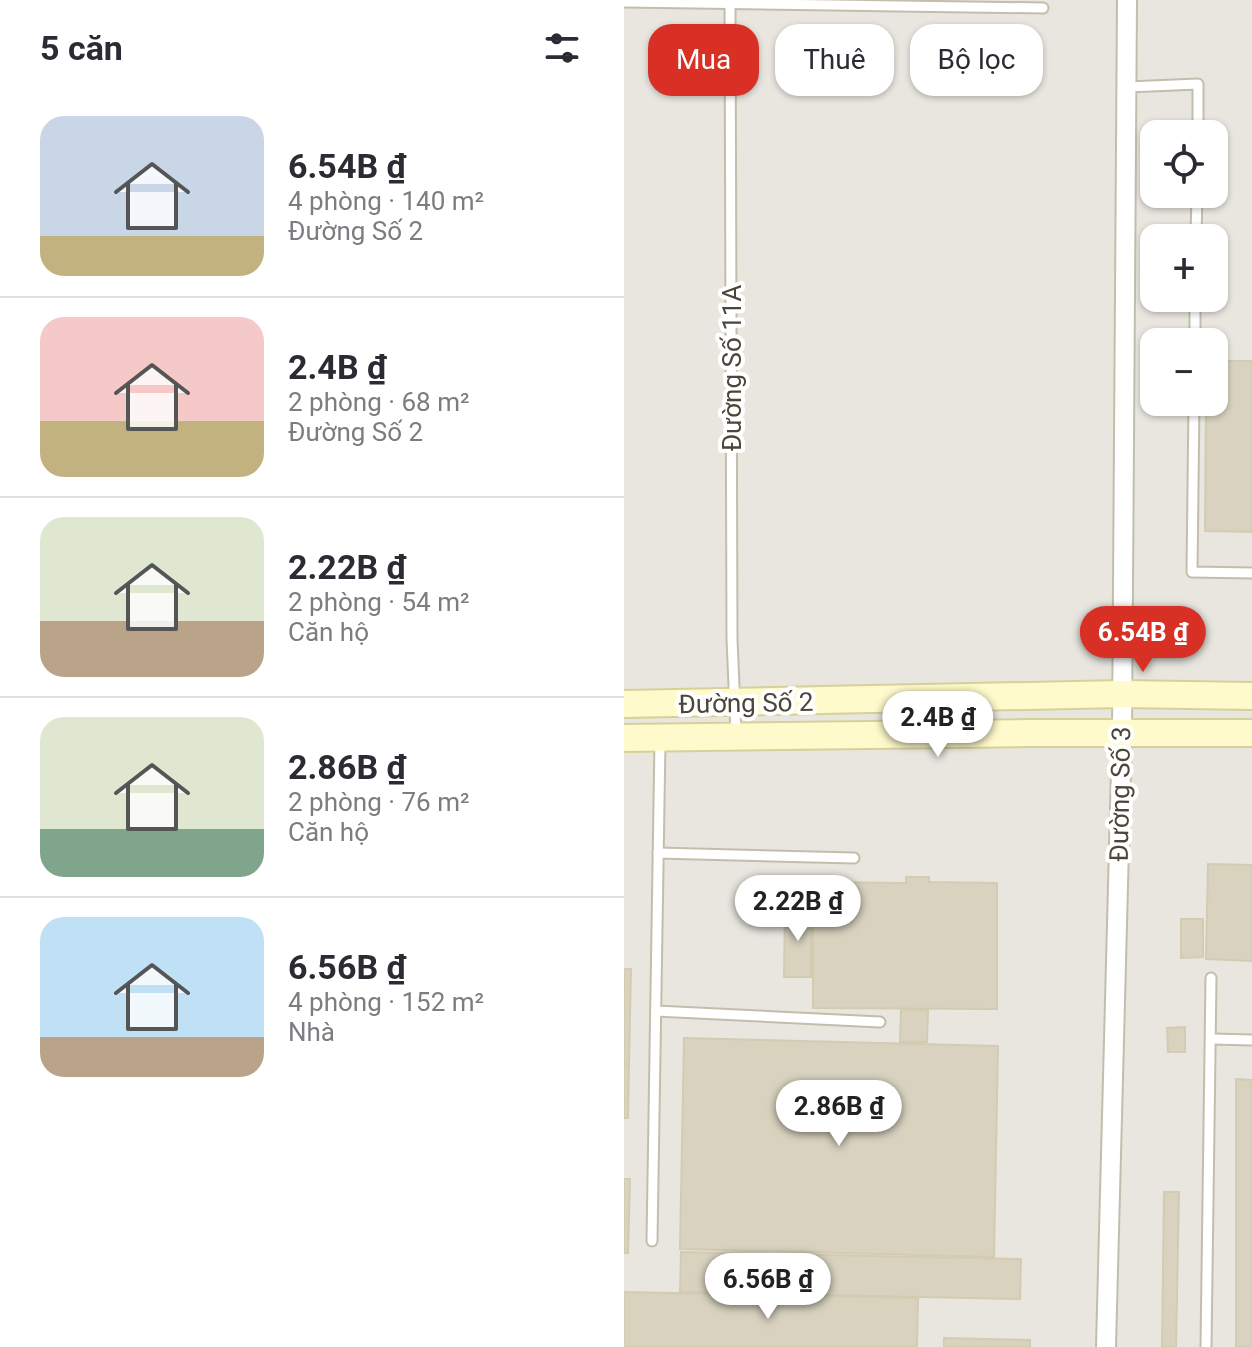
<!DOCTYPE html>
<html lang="vi">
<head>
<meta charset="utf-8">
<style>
	:root { --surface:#fff; --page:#f7f7f7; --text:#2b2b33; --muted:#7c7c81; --line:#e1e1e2; --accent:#d93025 }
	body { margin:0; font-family:Roboto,sans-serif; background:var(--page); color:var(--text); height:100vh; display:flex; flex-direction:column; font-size:30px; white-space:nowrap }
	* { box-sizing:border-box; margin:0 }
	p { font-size:26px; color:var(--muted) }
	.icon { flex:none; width:44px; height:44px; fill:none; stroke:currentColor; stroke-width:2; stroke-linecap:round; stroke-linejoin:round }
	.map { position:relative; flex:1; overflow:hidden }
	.drawer { display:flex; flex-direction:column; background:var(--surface); width:624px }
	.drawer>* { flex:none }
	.top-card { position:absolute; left:24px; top:24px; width:484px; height:72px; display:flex; gap:16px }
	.buttons { position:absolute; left:516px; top:120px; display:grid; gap:16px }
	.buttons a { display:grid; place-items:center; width:88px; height:88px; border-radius:16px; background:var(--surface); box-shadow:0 2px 6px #0004; font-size:40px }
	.price { position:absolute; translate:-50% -68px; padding:0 18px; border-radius:28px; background:#fff; color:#222; font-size:26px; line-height:52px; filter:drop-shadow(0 2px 4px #0008) }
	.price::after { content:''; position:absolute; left:50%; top:48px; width:24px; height:18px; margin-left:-12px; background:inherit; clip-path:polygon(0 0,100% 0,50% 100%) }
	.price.on { background:var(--accent); color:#fff }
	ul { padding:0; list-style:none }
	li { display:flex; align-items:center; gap:24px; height:200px; padding:0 40px }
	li+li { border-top:2px solid var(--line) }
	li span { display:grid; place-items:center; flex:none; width:224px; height:160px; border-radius:24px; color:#555 }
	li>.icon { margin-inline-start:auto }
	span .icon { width:96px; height:96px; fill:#fffc; stroke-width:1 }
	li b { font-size:34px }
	h2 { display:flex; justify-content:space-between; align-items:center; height:96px; padding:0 40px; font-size:34px }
	.chip { padding:0 28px; border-radius:24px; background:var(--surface); box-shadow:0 2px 6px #0004; font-size:28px; line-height:72px }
	.chip.on { background:var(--accent); color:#fff }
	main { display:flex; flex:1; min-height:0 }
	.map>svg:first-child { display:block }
	.industrial { fill:#e8e6df; fill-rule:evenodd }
	.building { fill:#d8d2bf; stroke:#d3cbb2; stroke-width:2 }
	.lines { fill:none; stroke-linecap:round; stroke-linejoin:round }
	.lane-casing { stroke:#c2beac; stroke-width:13 }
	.street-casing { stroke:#c2beac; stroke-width:22 }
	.secondary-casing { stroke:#d7d099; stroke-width:30 }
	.lane { stroke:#fff; stroke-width:9 }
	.street { stroke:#fff; stroke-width:18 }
	.secondary { stroke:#fffacb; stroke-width:26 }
	.labels { text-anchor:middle; stroke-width:8; stroke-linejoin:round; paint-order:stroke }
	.street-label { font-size:26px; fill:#4a4638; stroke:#fff }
</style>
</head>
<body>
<main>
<section class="drawer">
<h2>5 căn<svg class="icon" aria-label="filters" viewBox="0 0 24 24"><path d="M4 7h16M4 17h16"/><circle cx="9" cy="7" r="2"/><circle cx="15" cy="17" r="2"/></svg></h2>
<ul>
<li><span style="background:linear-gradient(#c9d6e8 75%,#c2b280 0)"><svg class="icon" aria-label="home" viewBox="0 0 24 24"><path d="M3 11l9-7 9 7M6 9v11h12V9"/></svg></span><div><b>6.54B ₫</b><p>4 phòng · 140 m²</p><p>Đường Số 2</p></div></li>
<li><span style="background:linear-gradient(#f6c9c9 65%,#c2b280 0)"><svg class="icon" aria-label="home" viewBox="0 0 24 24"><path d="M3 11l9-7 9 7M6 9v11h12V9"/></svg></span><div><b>2.4B ₫</b><p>2 phòng · 68 m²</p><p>Đường Số 2</p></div></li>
<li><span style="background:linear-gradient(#dfe7d0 65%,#b9a48a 0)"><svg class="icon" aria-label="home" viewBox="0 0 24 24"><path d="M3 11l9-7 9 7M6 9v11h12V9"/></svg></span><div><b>2.22B ₫</b><p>2 phòng · 54 m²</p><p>Căn hộ</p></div></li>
<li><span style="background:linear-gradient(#dfe7d0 70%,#7fa58c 0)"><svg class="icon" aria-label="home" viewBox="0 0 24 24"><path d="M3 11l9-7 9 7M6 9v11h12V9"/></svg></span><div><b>2.86B ₫</b><p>2 phòng · 76 m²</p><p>Căn hộ</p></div></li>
<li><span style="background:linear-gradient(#bfe0f5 75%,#b9a48a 0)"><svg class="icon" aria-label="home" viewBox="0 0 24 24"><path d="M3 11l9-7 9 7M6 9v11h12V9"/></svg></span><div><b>6.56B ₫</b><p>4 phòng · 152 m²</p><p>Nhà</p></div></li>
</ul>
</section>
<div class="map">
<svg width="628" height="1347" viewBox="0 0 628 1347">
	<rect width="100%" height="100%" fill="#f6f4ea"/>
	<path class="industrial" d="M 0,0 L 628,0 L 628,1347 L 0,1347 ZM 530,134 L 590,134 L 590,194 L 530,194 ZM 530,238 L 590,238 L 590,298 L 530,298 ZM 530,342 L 590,342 L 590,402 L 530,402 Z"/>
	<g class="building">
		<path d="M 590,361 L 628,361 L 628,532 L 581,531 L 582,402 L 590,402 Z"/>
		<path d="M 584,864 L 628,865 L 628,961 L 582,959 Z"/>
		<path d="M 282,877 L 305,877 L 305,882 L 373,883 L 373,1009 L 189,1008 L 189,882 L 282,883 Z"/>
		<path d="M 161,908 L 187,908 L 187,977 L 160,977 Z"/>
		<path d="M 557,919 L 579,919 L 579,957 L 557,958 Z"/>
		<path d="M 0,969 L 7,969 L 5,1064 L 0,1064 Z"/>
		<path d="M 277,1009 L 304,1010 L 303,1042 L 276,1042 Z"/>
		<path d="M 561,1027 L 561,1052 L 544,1052 L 543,1028 Z"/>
		<path d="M 60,1038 L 374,1046 L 370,1257 L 56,1249 Z"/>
		<path d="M 0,1064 L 5,1064 L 4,1118 L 0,1118 Z"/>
		<path d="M 612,1079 L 628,1080 L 628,1347 L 612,1347 Z"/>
		<path d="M 0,1179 L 6,1179 L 4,1253 L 0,1253 Z"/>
		<path d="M 540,1192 L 555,1192 L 552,1347 L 538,1347 Z"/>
		<path d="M 57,1252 L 397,1259 L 396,1299 L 56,1292 Z"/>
		<path d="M 0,1292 L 294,1298 L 293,1347 L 0,1347 Z"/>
		<path d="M 320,1338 L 406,1340 L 406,1347 L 320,1347 Z"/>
	</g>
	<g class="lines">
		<defs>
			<g id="lane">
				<path d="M 106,0 L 108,639 L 112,733"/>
				<path d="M 0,2 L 419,8"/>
				<path d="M 503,87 L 574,84 L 574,134"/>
				<path d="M 572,238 L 573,194"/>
				<path d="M 571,342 L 571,298"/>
				<path d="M 570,402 L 568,572 L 628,573"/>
				<path d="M 34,853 L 230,858"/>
				<path d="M 32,1011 L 256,1022"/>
				<path d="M 588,1039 L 628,1040"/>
				<path d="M 28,1241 L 36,741"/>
				<path d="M 582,1347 L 587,978"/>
			</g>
			<path id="street" d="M 482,1347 L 498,732 L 503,0"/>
			<g id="secondary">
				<path d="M 0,704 L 498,694 L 628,696"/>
				<path d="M 0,738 L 405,733 L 628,733"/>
			</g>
		</defs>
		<use href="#lane" class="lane-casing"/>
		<use href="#street" class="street-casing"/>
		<use href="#secondary" class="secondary-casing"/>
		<use href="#lane" class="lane"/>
		<use href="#street" class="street"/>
		<use href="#secondary" class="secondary"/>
	</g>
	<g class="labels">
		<g class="street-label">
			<text transform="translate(108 368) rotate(-90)" y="9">Đường Số 11A</text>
			<text transform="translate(122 703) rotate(-1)" y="9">Đường Số 2</text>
			<text transform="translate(496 794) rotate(-89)" y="9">Đường Số 3</text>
		</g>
	</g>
</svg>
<div class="buttons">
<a><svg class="icon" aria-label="locate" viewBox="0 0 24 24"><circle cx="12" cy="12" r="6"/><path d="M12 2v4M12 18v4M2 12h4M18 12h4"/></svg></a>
<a>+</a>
<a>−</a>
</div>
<b class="price on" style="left:519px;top:674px">6.54B ₫</b>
<b class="price" style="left:314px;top:759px">2.4B ₫</b>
<b class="price" style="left:174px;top:943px">2.22B ₫</b>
<b class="price" style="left:215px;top:1148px">2.86B ₫</b>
<b class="price" style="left:144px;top:1321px">6.56B ₫</b>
<div class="top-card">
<a class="chip on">Mua</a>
<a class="chip">Thuê</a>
<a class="chip">Bộ lọc</a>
</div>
</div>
</main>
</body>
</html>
